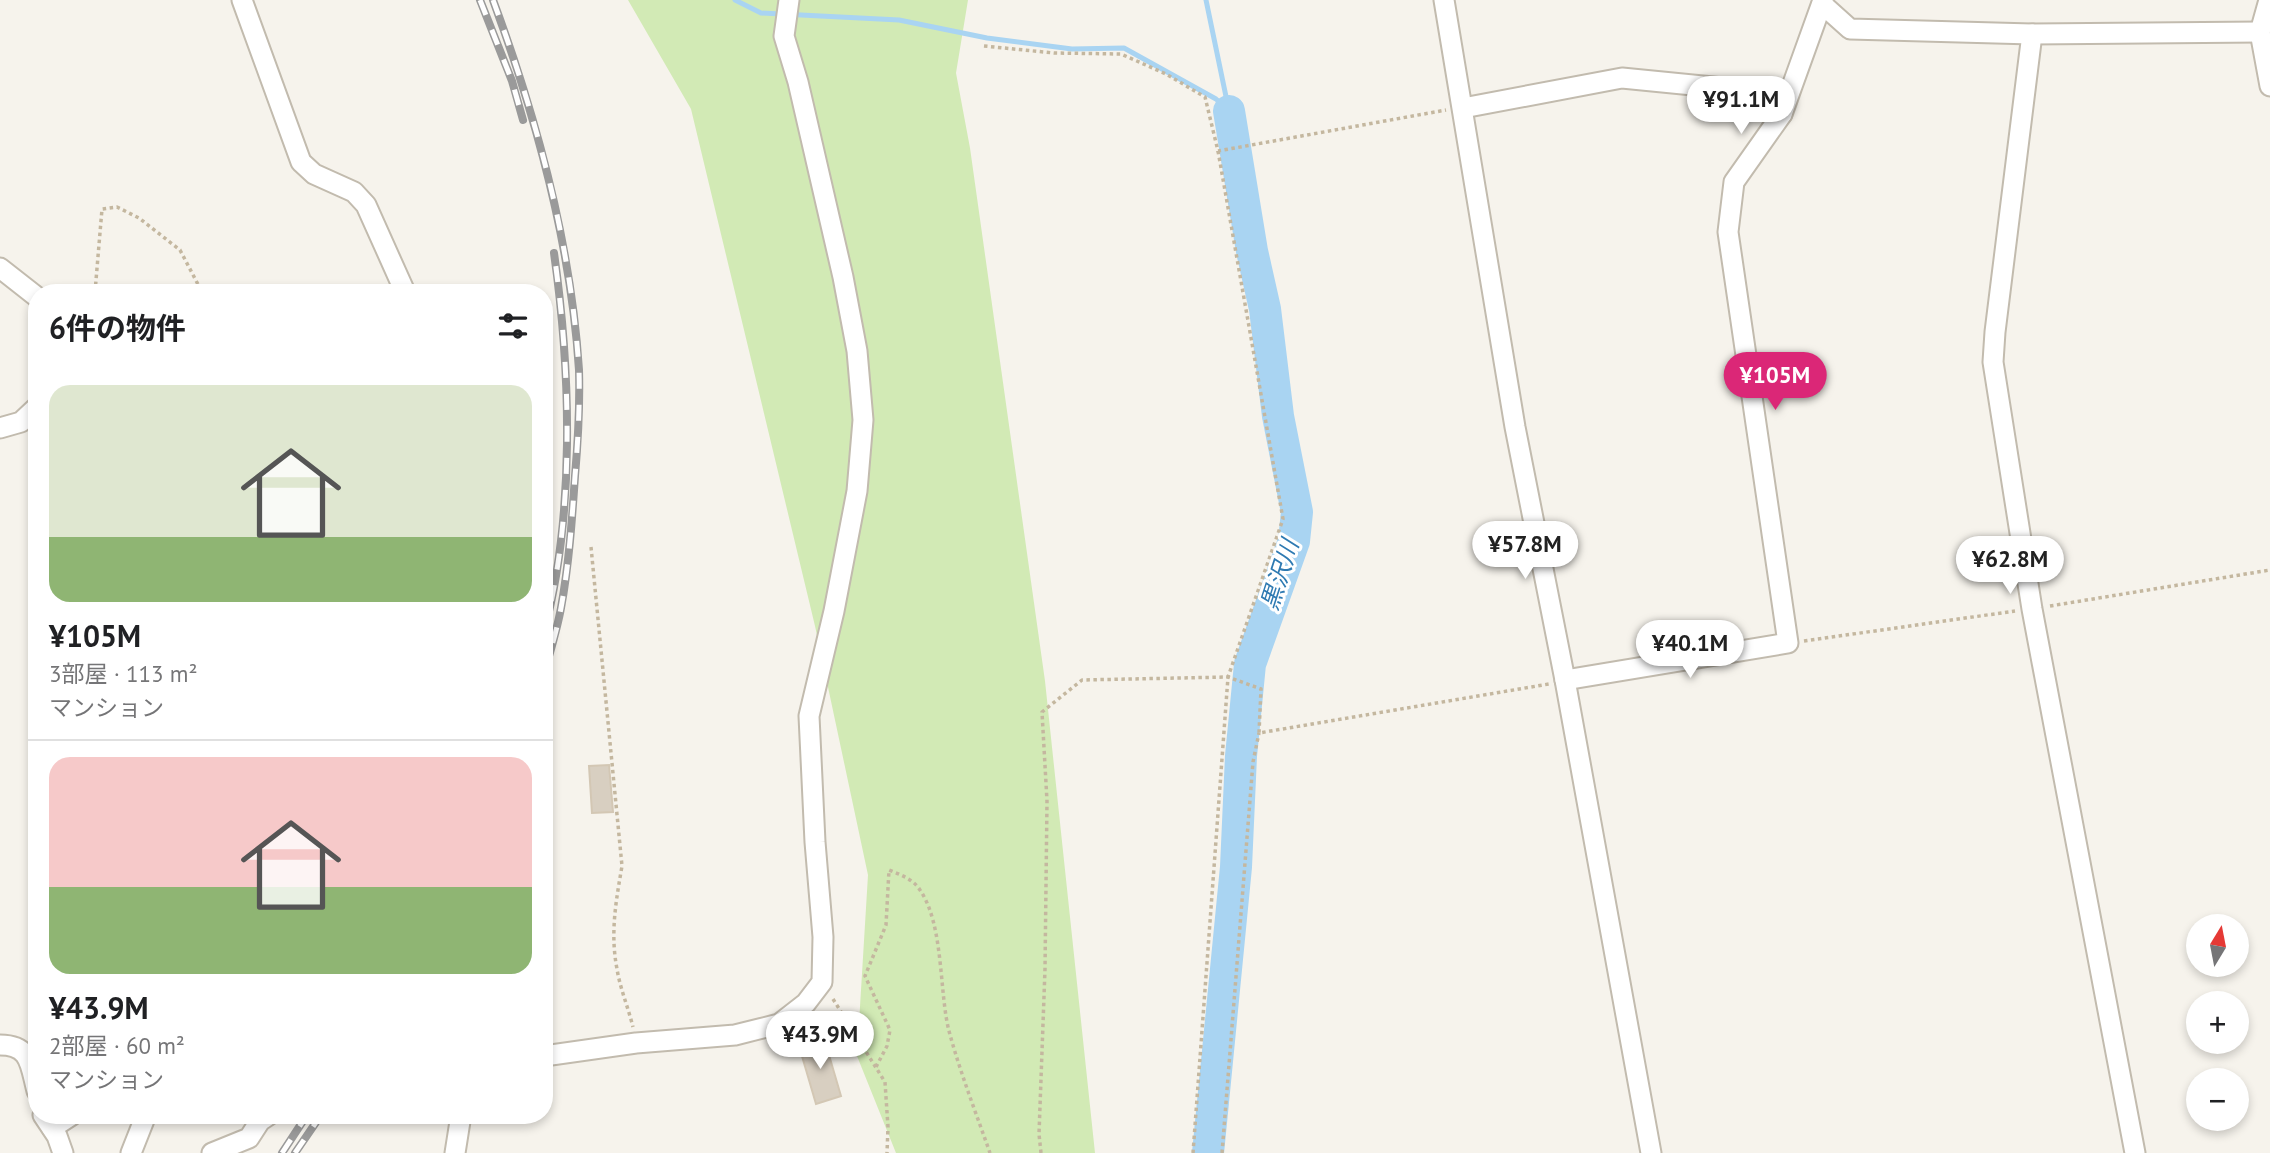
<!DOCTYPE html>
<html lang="ja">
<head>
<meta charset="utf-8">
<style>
	:root { --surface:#fff; --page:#f2f2f2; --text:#202124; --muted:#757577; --line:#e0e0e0; --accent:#db2777 }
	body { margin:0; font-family:"PT Sans","Noto Sans JP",sans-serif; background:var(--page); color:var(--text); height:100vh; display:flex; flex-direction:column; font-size:26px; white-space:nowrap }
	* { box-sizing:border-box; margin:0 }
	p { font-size:23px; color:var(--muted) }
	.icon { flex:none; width:38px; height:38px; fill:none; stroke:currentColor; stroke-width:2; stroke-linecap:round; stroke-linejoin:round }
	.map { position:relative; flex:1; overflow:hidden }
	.drawer { position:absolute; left:28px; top:284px; width:525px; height:840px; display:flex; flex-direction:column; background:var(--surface); border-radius:28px; box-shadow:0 4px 10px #0003 }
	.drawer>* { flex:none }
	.needle { width:46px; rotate:10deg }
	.tools { position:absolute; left:2186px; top:914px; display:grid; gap:14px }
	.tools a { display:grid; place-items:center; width:63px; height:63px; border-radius:50%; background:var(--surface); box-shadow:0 4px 10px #0003; font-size:35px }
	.price { position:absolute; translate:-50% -60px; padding:0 16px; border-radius:24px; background:#fff; color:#222; font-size:23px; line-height:46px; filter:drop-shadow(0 2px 4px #0008) }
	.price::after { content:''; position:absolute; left:50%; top:42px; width:21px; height:16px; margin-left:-10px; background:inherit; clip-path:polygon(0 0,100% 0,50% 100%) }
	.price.selected { background:var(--accent); color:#fff }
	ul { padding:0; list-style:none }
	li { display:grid; align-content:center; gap:14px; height:371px; padding:0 21px }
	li+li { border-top:2px solid var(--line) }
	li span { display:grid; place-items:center; height:217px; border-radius:21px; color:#555 }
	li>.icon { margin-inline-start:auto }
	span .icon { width:126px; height:126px; fill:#fffc; stroke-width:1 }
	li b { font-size:30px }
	h2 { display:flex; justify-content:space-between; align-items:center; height:84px; padding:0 21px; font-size:30px }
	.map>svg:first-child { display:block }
	.green { fill:#d2eab5 }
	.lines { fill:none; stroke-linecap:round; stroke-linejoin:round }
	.stream { stroke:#a9d4f2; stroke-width:5 }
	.river { stroke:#a9d4f2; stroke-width:32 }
	.building { fill:#d8cfc1; stroke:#d3c7b4; stroke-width:2 }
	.minor-casing { stroke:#c2bbae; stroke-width:23 }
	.path { stroke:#c4b79f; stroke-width:3.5; stroke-dasharray:3.5 3.5; stroke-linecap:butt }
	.minor { stroke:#fff; stroke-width:19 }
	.rail-casing { stroke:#9a9a9a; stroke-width:8 }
	.rail { stroke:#fff; stroke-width:5; stroke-dasharray:16; stroke-linecap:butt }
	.labels { text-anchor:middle; stroke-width:6; stroke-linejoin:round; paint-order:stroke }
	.water-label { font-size:24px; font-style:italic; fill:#2e7ab2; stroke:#fff }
</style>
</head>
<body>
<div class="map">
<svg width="2270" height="1153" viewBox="0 0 2270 1153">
	<rect width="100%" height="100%" fill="#f6f3ec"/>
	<path class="green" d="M 628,0 L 968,0 L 956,73 L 970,148 L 1045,681 L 1095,1153 L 896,1153 L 857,1056 L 868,875 L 815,626 L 691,109 Z"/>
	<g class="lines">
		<g class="stream">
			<path d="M 735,0 L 761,13 L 899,20 L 987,38 L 1072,49 L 1124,48 L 1216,99 L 1229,111"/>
			<path d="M 1206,0 L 1229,111"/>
		</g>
		<path class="river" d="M 1208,1153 L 1236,867 L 1241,756 L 1250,664 L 1294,541 L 1297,512 L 1278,416 L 1265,309 L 1252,251 L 1229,111"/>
	</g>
	<g class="building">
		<path d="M 609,765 L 613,812 L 592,813 L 589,766 Z"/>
		<path d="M 824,1038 L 841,1096 L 816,1104 L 799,1046 Z"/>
	</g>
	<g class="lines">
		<defs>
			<g id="minor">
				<path d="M 242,0 L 301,162 L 314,174 L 354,192 L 366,205 L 405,292"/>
				<path d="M 1444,0 L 1515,427 L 1565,680 L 1651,1153"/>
				<path d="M 2269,0 L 2260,32 L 2270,86"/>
				<path d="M 1822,4 L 1850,29 L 2032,34 L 2260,32"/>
				<path d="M 2032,34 L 1995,332 L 1993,362 L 2032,609 L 2135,1153"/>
				<path d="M 1463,108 L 1622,78 L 1743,90 L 1782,114"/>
				<path d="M 0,268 L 37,297"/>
				<path d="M 0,428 L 21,422 L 37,407"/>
				<path d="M 1565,680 L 1788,643 L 1728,232 L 1734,182 L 1782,114 L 1823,0"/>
				<path d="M 0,1045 C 31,1045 30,1065 37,1091"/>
				<path d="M 544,1056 L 636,1043 L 735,1035 L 779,1024 L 806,1003 L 822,982 L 823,937 L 815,842 L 809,716 L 834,611 L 857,491 L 863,420 L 857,351 L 843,277 L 798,82 L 784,36 L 789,0"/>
				<path d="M 43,1115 L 57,1136 L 63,1153"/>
				<path d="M 52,1128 L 72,1115"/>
				<path d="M 131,1153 L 146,1115"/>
				<path d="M 212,1153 L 249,1138 L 260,1121 L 269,1115"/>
				<path d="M 455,1153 L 461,1115"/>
			</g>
		</defs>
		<use href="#minor" class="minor-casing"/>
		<g class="path">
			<path d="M 984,46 L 1054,53 L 1121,54 L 1166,74 L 1205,97 L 1218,151 L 1446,110"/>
			<path d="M 95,292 L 102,209 L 117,207 L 139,218 L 180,250 L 202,292"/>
			<path d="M 591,547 L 622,866 C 616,901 610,933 617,969 C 620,988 628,1007 633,1027"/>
			<path d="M 2050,606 L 2270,570"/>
			<path d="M 1804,641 L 2015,611"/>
			<path d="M 833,999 L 885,1082 L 888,1127 L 887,1153"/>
			<path d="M 876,1067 L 887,1046 L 890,1030 L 865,976 L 886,925 L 889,870 C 901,875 913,879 920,890 C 944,925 939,992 949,1031 C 960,1072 976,1113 990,1153"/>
			<path d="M 1041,1153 L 1039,1134 L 1045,969 L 1047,801 L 1042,712 L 1082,680 L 1228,677 L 1261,689 L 1259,733 L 1549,684"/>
			<path d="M 1193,1153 L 1228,677 L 1283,519 L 1218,151"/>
			<path d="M 1222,1153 L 1253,762 L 1259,733"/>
		</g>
		<use href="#minor" class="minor"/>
		<defs>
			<g id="rail">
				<path d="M 480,0 L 512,81 L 523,120"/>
				<path d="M 493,0 C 537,119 571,243 579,370 C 580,405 578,441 575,476 C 572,520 569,564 561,608 C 557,630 550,652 544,674"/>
				<path d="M 544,632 C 575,515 571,373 554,253"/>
				<path d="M 282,1153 L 307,1115"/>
				<path d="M 295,1153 L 321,1115"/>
			</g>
		</defs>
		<use href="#rail" class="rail-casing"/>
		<use href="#rail" class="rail"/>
	</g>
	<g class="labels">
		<g class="water-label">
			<text transform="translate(1280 575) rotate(-72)" y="8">黒沢川</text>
		</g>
	</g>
</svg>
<div class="tools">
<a><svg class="needle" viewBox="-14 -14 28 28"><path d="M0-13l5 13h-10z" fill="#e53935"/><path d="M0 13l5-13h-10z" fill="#757577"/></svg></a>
<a>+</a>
<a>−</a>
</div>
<b class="price" style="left:1741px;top:136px">¥91.1M</b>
<b class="price selected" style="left:1775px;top:412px">¥105M</b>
<b class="price" style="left:1525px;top:581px">¥57.8M</b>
<b class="price" style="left:2010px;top:596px">¥62.8M</b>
<b class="price" style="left:1690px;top:680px">¥40.1M</b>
<b class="price" style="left:820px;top:1071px">¥43.9M</b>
<section class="drawer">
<h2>6件の物件<svg class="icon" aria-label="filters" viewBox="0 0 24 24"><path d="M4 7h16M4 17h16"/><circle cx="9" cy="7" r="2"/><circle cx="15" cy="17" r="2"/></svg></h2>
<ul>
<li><span style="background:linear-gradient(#dfe7d0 70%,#8fb573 0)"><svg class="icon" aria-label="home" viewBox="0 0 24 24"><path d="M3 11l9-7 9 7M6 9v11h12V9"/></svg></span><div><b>¥105M</b><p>3部屋 · 113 m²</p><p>マンション</p></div></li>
<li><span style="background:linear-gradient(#f6c9c9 60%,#8fb573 0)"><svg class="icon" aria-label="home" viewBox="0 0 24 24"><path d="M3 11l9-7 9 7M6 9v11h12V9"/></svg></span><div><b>¥43.9M</b><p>2部屋 · 60 m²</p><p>マンション</p></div></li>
</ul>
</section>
</div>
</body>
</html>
